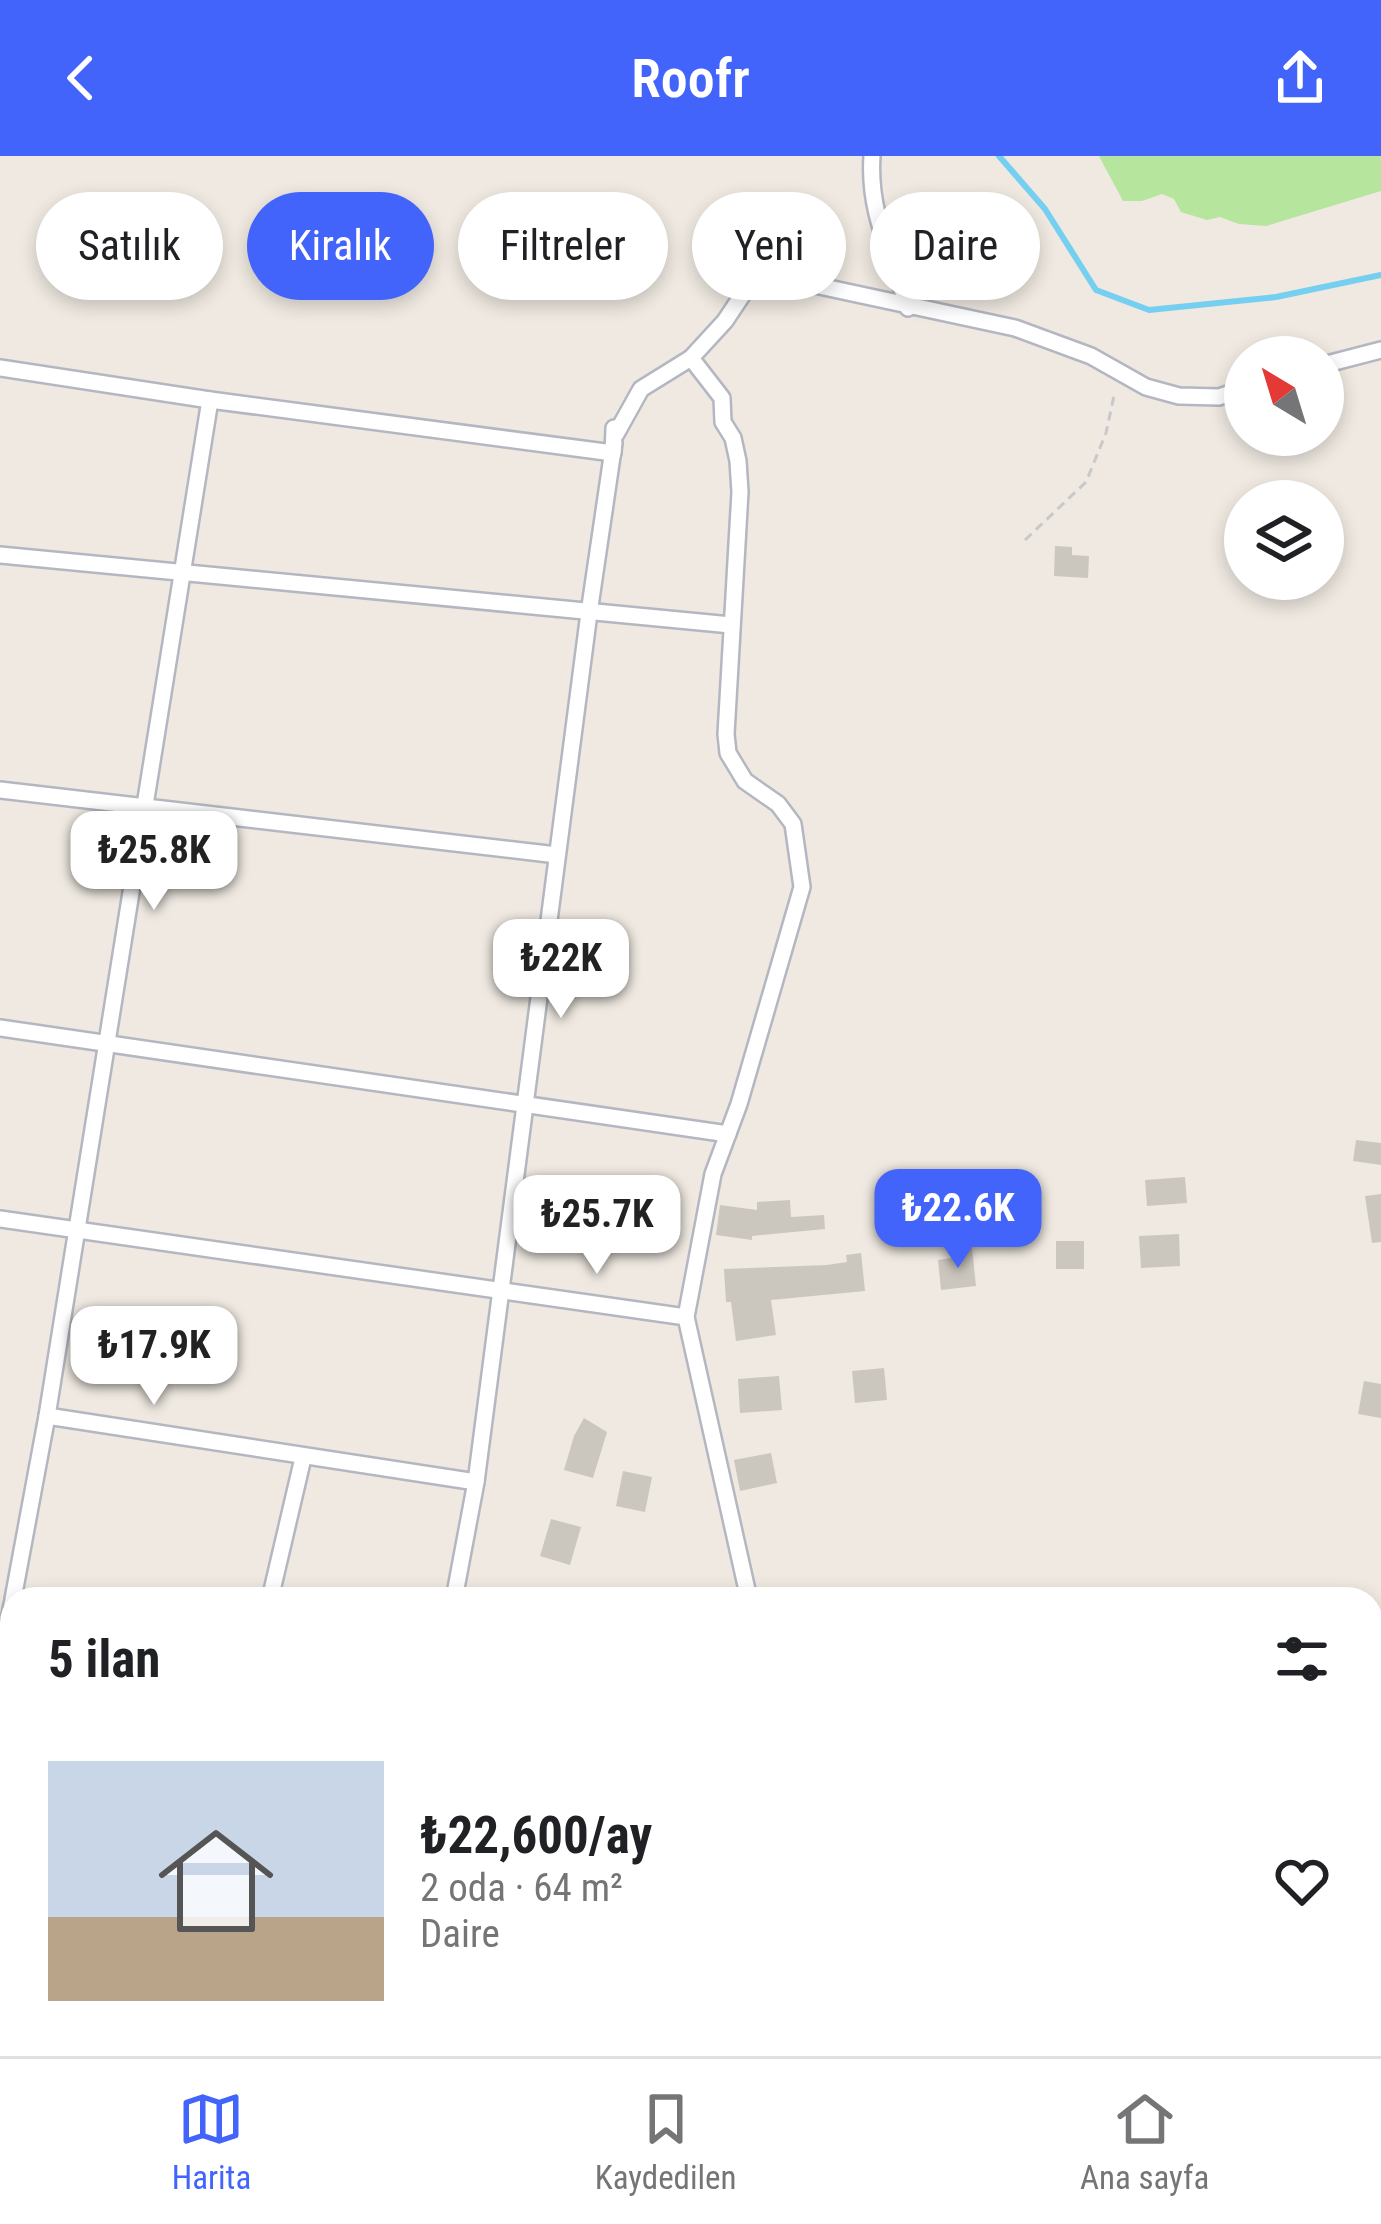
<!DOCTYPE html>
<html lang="tr">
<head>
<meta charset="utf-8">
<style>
	:root { --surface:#fff; --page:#f2f2f2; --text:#202124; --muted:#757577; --line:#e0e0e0; --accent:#4264fb }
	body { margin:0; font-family:"Roboto Condensed",sans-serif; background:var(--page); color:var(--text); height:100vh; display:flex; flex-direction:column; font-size:45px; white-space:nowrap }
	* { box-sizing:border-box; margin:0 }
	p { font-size:39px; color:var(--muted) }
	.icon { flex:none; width:66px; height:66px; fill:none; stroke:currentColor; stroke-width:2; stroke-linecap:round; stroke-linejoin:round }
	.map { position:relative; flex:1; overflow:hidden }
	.side { position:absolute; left:0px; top:1431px; width:1383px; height:471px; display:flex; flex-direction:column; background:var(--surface); border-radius:36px 36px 0 0; box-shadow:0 6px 18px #0003 }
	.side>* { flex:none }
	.hud { position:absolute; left:36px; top:36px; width:1311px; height:108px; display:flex; gap:24px }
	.needle { width:78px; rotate:322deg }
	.tools { position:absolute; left:1224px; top:180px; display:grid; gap:24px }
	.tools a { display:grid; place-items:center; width:120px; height:120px; border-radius:50%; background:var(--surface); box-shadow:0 6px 18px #0003; font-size:60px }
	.price { position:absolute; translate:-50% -102px; padding:0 27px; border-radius:24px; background:#fff; color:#222; font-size:39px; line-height:78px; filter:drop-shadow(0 3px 6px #0008) }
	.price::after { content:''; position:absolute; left:50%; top:72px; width:36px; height:27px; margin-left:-18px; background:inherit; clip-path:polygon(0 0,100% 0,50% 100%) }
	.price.active { background:var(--accent); color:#fff }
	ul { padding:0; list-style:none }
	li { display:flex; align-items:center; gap:36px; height:300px; padding:0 48px }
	li span { display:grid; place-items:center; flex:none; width:336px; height:240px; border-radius:0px; color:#555 }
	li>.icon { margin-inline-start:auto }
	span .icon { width:144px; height:144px; fill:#fffc; stroke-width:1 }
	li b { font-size:51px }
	h2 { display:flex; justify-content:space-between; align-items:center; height:144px; padding:0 48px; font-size:51px }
	.pill { padding:0 42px; border-radius:54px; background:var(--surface); box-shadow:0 6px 18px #0003; font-size:42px; line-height:108px }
	.pill.active { background:var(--accent); color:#fff }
	header { display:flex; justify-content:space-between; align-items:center; height:156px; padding:0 48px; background:var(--accent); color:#fff; font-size:54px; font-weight:600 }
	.tab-bar { display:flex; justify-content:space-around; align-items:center; height:168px; border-top:3px solid var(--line); background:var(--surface); font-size:33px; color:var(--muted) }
	.tab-bar a { display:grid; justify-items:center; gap:6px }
	.tab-bar .active { color:var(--accent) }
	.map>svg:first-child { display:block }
	.green { fill:#b6e59e }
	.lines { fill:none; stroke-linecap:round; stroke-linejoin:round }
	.stream { stroke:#75cff0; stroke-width:6 }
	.building { fill:#cbc7bf }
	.minor-casing { stroke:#b4b7c1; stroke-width:20 }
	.path { stroke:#c9c9c9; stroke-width:3; stroke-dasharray:9 6; stroke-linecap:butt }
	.minor { stroke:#fff; stroke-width:15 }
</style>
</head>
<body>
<header><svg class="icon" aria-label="back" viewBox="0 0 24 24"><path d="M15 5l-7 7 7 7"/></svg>Roofr<svg class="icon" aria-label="share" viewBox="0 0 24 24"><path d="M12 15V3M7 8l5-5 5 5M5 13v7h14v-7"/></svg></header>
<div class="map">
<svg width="1381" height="1900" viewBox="0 0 1381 1900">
	<rect width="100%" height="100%" fill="#efe9e1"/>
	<path class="green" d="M 1099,0 L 1381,0 L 1381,35 L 1266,70 L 1239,68 L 1220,61 L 1207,64 L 1181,56 L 1174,43 L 1162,38 L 1142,45 L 1123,45 C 1115,29 1107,16 1099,0 Z"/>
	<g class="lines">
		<path class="stream" d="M 999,0 L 1045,53 L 1096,134 L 1149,154 L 1276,141 L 1381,119"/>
	</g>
	<g class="building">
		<path d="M 1002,68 L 1011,88 L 989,97 L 981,77 Z"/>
		<path d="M 1055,390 L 1072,391 L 1072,399 L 1089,400 L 1088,422 L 1054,420 Z"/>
		<path d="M 1356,984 L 1381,987 L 1381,1009 L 1353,1005 Z"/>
		<path d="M 1185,1021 L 1187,1047 L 1147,1050 L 1145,1024 Z"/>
		<path d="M 1381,1038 L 1381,1086 L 1372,1087 L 1365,1040 Z"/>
		<path d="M 790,1044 L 791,1061 L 824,1059 L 825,1073 L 752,1080 L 752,1084 L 716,1079 L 720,1049 L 757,1054 L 757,1046 Z"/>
		<path d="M 1179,1078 L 1180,1110 L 1141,1112 L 1139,1080 Z"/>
		<rect x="1056" y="1085" width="28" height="28"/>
		<path d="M 972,1092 L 976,1130 L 941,1134 L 938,1104 L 957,1101 L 956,1094 Z"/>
		<path d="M 861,1097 L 865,1135 L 771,1144 L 776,1179 L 736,1185 L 731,1146 L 726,1146 L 724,1113 L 827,1109 L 847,1106 L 846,1099 Z"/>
		<path d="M 884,1212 L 887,1244 L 855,1247 L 852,1215 Z"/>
		<path d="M 779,1220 L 782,1254 L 740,1257 L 738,1223 Z"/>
		<path d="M 1364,1225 L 1381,1228 L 1381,1262 L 1358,1258 Z"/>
		<path d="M 584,1262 L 607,1276 L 593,1322 L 564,1314 L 574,1280 Z"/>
		<path d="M 771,1297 L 777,1327 L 740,1335 L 734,1304 Z"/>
		<path d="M 623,1315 L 652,1321 L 645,1356 L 616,1350 Z"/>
		<path d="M 551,1363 L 581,1371 L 570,1409 L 540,1400 Z"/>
	</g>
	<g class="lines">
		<defs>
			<g id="minor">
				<path d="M 872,0 C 868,58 892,98 908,152"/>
				<path d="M 691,202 L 725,165 L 747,132 L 782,122 L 1015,172 L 1091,200 L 1146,231 L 1179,240 L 1219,241 L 1245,232"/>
				<path d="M 1323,209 L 1381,194"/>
				<path d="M 0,212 L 210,244 L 613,297 L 614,272 L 616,278 L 641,233 L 691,202 L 722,242 L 723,266 L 733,282 L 738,305 L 740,336 L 726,578 L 728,597 L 745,625 L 778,648 L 793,668 L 802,731 L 739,948 L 713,1018 L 686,1161 L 749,1443"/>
				<path d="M 0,399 L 731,469"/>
				<path d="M 0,634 L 557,699"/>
				<path d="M 0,872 L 728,978"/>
				<path d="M 0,1063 L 686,1161"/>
				<path d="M 47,1260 L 210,244"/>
				<path d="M 13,1443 L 47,1260 L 476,1326"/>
				<path d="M 270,1443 L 303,1302"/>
				<path d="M 454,1443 L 476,1326 L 589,457 L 614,287"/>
				<path d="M 0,1513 L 12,1448"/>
				<path d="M 1371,1542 L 1381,1545"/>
				<path d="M 0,1716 L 12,1718"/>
				<path d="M 701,1890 L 701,1900"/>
				<path d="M 161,1900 L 164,1890"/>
				<path d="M 359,1900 L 363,1890"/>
				<path d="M 761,1900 L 800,1895"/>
			</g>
		</defs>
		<use href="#minor" class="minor-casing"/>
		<path class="path" d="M 1025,384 L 1086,326 L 1106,277 L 1115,235"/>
		<use href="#minor" class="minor"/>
	</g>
</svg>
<div class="tools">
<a><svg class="needle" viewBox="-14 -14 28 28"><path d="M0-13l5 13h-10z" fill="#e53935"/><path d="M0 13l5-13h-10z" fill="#757577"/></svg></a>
<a><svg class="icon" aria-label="layers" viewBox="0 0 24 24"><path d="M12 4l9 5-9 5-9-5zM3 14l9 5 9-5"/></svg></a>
</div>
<b class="price" style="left:154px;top:757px">₺25.8K</b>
<b class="price" style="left:561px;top:865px">₺22K</b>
<b class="price active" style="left:958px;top:1115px">₺22.6K</b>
<b class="price" style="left:597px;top:1121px">₺25.7K</b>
<b class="price" style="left:154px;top:1252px">₺17.9K</b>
<div class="hud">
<a class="pill">Satılık</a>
<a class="pill active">Kiralık</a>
<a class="pill">Filtreler</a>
<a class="pill">Yeni</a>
<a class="pill">Daire</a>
</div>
<section class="side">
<h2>5 ilan<svg class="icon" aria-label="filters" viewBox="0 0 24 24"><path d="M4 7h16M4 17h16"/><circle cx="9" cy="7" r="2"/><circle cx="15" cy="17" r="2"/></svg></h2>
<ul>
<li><span style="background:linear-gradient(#c9d6e8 65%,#b9a48a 0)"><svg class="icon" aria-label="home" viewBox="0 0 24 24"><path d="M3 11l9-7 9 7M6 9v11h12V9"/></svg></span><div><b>₺22,600/ay</b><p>2 oda · 64 m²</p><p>Daire</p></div><svg class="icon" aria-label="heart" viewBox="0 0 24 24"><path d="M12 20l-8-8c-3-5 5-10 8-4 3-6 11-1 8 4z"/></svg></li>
</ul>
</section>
</div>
<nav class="tab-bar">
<a class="active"><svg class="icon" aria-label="map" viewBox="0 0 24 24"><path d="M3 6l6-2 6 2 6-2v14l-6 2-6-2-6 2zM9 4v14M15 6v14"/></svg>Harita</a>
<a><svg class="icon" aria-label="saved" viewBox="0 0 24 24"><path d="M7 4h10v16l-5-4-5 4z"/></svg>Kaydedilen</a>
<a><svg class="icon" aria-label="home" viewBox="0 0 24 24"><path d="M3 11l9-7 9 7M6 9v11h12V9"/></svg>Ana sayfa</a>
</nav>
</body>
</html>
